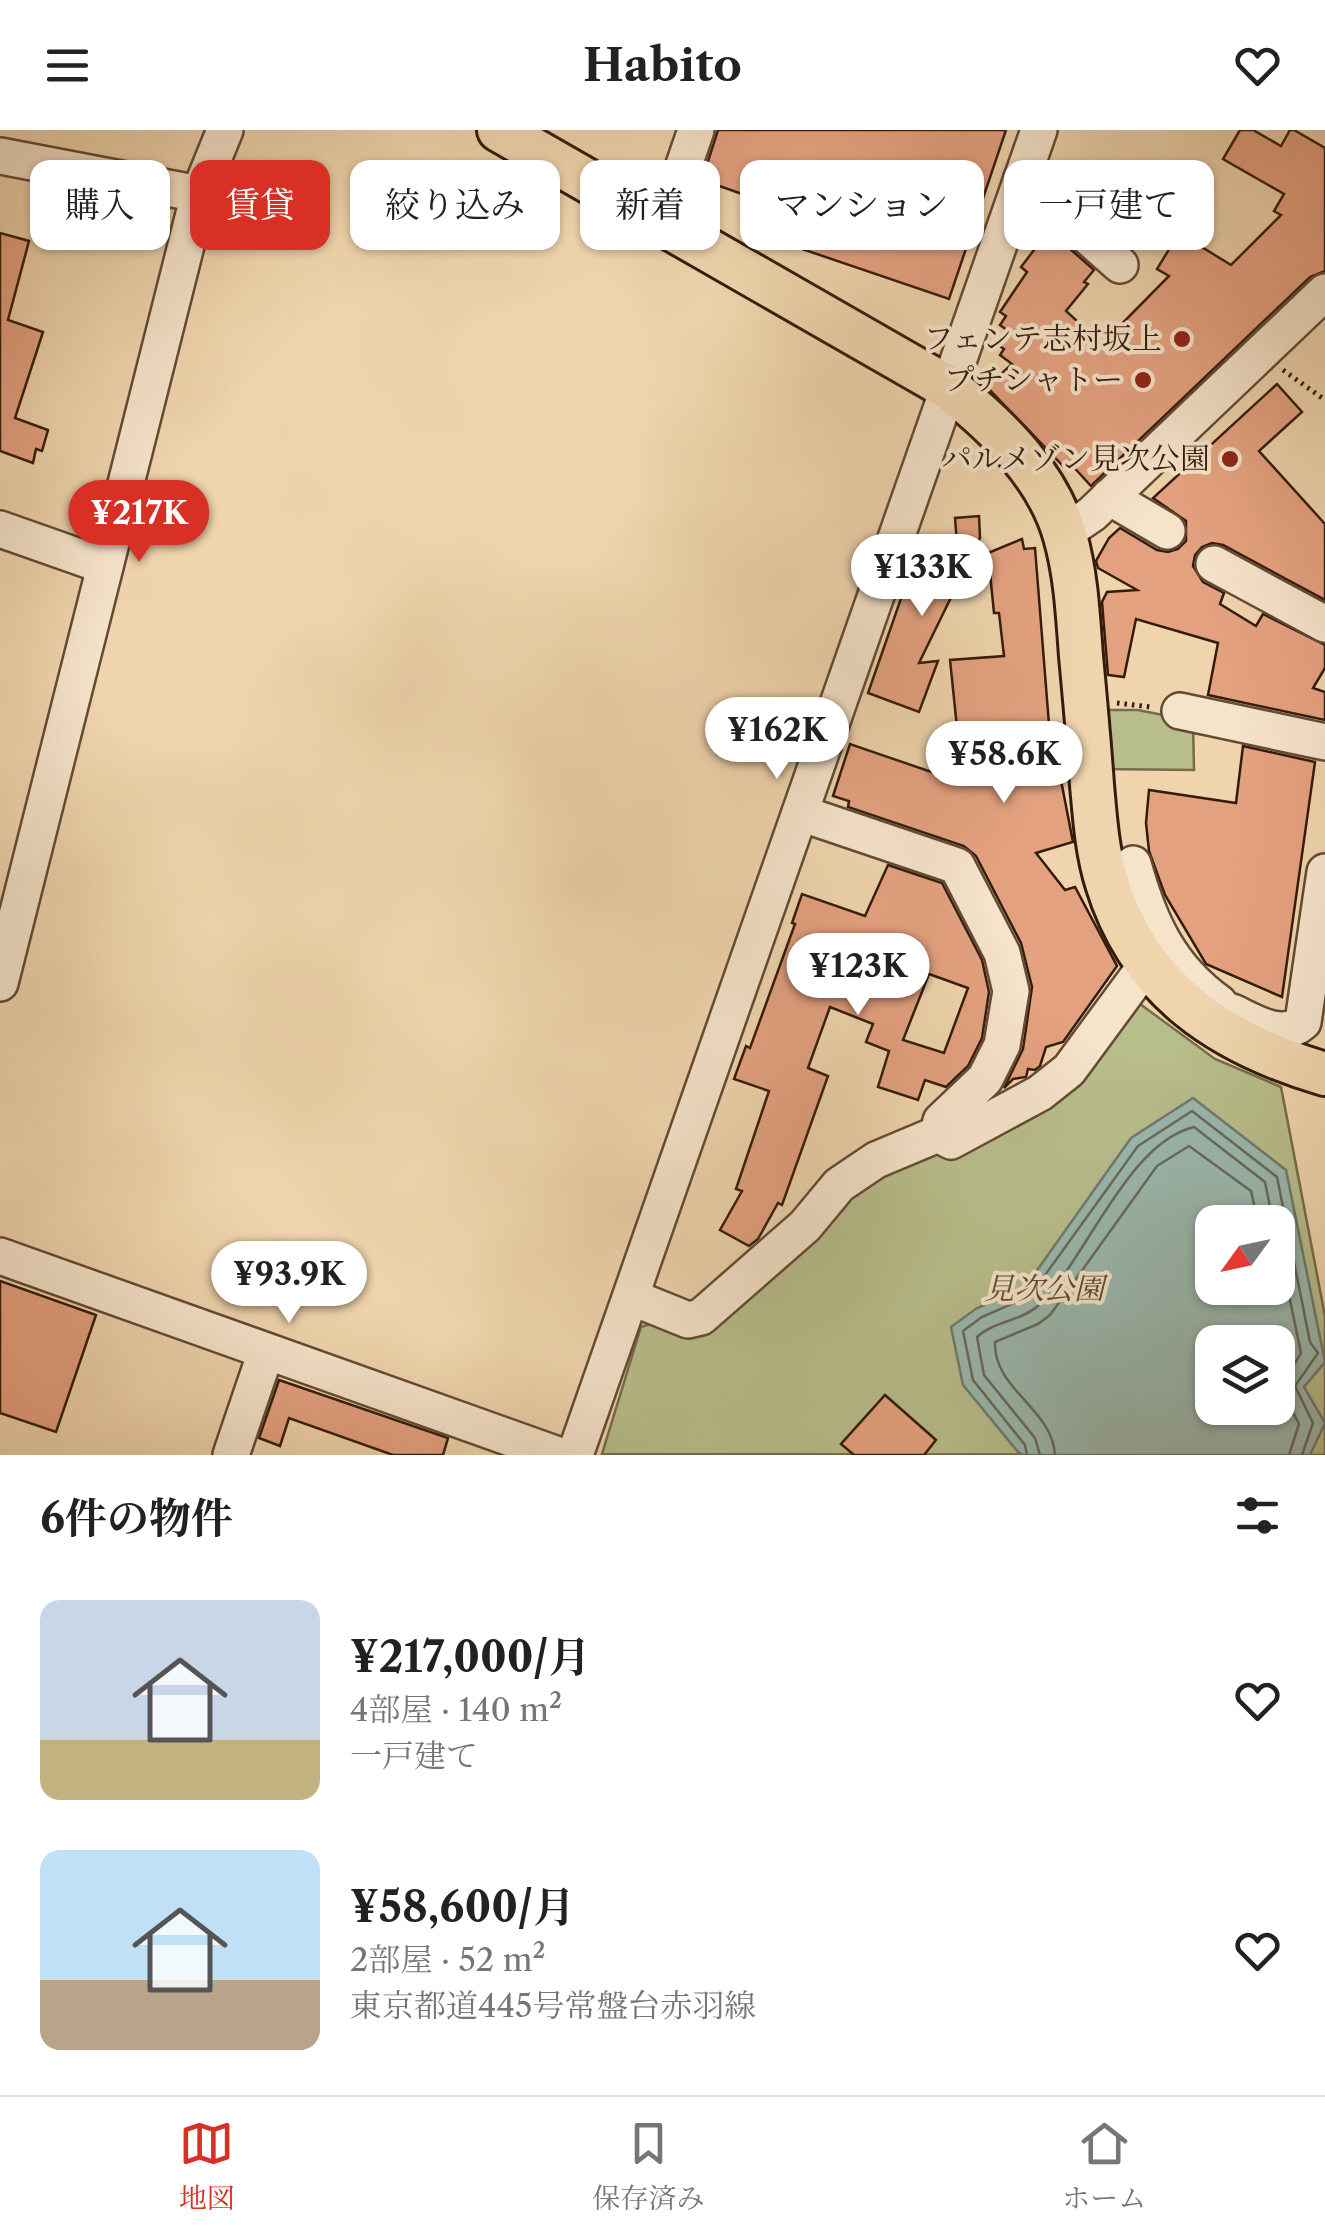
<!DOCTYPE html>
<html lang="ja">
<head>
<meta charset="utf-8">
<style>
	:root { --surface:#fff; --page:#f6f6f6; --text:#222; --muted:#767676; --line:#e0e0e0; --accent:#d93025 }
	body { margin:0; font-family:"Libre Caslon Text","Noto Serif JP",serif; background:var(--page); color:var(--text); height:100vh; display:flex; flex-direction:column; font-size:38px; white-space:nowrap }
	* { box-sizing:border-box; margin:0 }
	p { font-size:32px; color:var(--muted) }
	.icon { flex:none; width:55px; height:55px; fill:none; stroke:currentColor; stroke-width:2; stroke-linecap:round; stroke-linejoin:round }
	.map { position:relative; height:1325px; overflow:hidden }
	.sheet { display:flex; flex-direction:column; background:var(--surface); flex:1 }
	.sheet>* { flex:none }
	.guide { position:absolute; left:30px; top:30px; width:1265px; height:90px; display:flex; gap:20px }
	.needle { width:65px; rotate:237deg }
	.controls { position:absolute; left:1195px; top:1075px; display:grid; gap:20px }
	.controls a { display:grid; place-items:center; width:100px; height:100px; border-radius:20px; background:var(--surface); box-shadow:0 2px 8px #0004; font-size:50px }
	.price { position:absolute; translate:-50% -85px; padding:0 22px; border-radius:35px; background:#fff; color:#222; font-size:32px; line-height:65px; filter:drop-shadow(0 2px 5px #0008) }
	.price::after { content:''; position:absolute; left:50%; top:60px; width:30px; height:22px; margin-left:-15px; background:inherit; clip-path:polygon(0 0,100% 0,50% 100%) }
	.price.on { background:var(--accent); color:#fff }
	ul { padding:0; list-style:none }
	li { display:flex; align-items:center; gap:30px; height:250px; padding:0 40px }
	li span { display:grid; place-items:center; flex:none; width:280px; height:200px; border-radius:20px; color:#555 }
	li>.icon { margin-inline-start:auto }
	span .icon { width:120px; height:120px; fill:#fffc; stroke-width:1 }
	li b { font-size:42px }
	h2 { display:flex; justify-content:space-between; align-items:center; height:120px; padding:0 40px; font-size:42px }
	.tag { padding:0 35px; border-radius:20px; background:var(--surface); box-shadow:0 2px 8px #0004; font-size:35px; line-height:90px }
	.tag.on { background:var(--accent); color:#fff }
	header { display:flex; justify-content:space-between; align-items:center; height:130px; padding:0 40px; background:var(--surface); font-size:45px; font-weight:800 }
	.tabs { display:flex; justify-content:space-around; align-items:center; height:140px; border-top:2px solid var(--line); background:var(--surface); font-size:28px; color:var(--muted) }
	.tabs a { display:grid; justify-items:center; gap:5px }
	.tabs .on { color:var(--accent) }
	.map>svg:first-child { display:block }
	.green { fill:#b7bd8b; stroke:#766c4c; stroke-width:2.5; fill-rule:evenodd }
	.water { fill:#9ab8ae; stroke:#717a6d; stroke-width:2.5; fill-rule:evenodd }
	.lines { fill:none; stroke-linecap:round; stroke-linejoin:round }
	.shore { stroke:#676a5d; stroke-width:2.5 }
	.building { fill:#e4a180; stroke:#341c0c; stroke-width:2.5; fill-rule:evenodd }
	.minor-casing { stroke:#634a34; stroke-width:40 }
	.major-casing { stroke:#341c0c; stroke-width:48 }
	.path { stroke:#341c0c; stroke-width:5; stroke-dasharray:2.5 5; stroke-linecap:butt }
	.minor { stroke:#f5e3ca; stroke-width:35 }
	.major { stroke:#efd4ad; stroke-width:42 }
	.poi-dot { fill:#8f2418; stroke:#f5e3ca; stroke-width:4 }
	.labels { text-anchor:middle; stroke-width:8; stroke-linejoin:round; paint-order:stroke }
	.poi-label { font-size:30px; fill:#341c0c; stroke:#f5e3ca; text-anchor:end }
	.park-label { font-size:30px; font-style:italic; fill:#5b4c32; stroke:#f5e3ca }
</style>
</head>
<body>
<header><svg class="icon" aria-label="menu" viewBox="0 0 24 24"><path d="M4 6h16M4 12h16M4 18h16"/></svg>Habito<svg class="icon" aria-label="heart" viewBox="0 0 24 24"><path d="M12 20l-8-8c-3-5 5-10 8-4 3-6 11-1 8 4z"/></svg></header>
<div class="map">
<svg width="1325" height="1325" viewBox="0 0 1325 1325">
	<rect width="100%" height="100%" fill="#efd4ad"/>
	<filter id="stains"><feTurbulence type="fractalNoise" baseFrequency=".002" numOctaves="4"/><feColorMatrix values="0 0 0 0 .2 0 0 0 0 .09 0 0 0 0 .02 0 0 0 .5 -.17"/></filter>
	<radialGradient id="worn" r=".72"><stop offset=".6" stop-color="#630" stop-opacity="0"/><stop offset="1" stop-color="#630" stop-opacity=".3"/></radialGradient>
	<g class="green">
		<path d="M 1099,580 L 1138,580 L 1193,591 L 1194,640 L 1099,639 Z"/>
		<path d="M 1136,871 L 1215,929 L 1281,957 L 1325,1186 L 1325,1325 L 602,1324 L 641,1197 L 655,1192 L 695,1204 L 845,1065 L 932,1017 L 950,1020 ZM 1212,1092 L 1278,1092 L 1278,1158 L 1212,1158 ZM 1212,1212 L 1278,1212 L 1278,1278 L 1212,1278 Z"/>
	</g>
	<path class="water" d="M 1193,968 L 1286,1040 L 1325,1232 L 1304,1257 L 1325,1293 L 1310,1325 L 1024,1325 L 1018,1322 L 963,1255 L 951,1197 L 977,1178 L 1023,1160 L 1131,1008 ZM 1212,1092 L 1278,1092 L 1278,1158 L 1212,1158 ZM 1212,1212 L 1278,1212 L 1278,1278 L 1212,1278 Z"/>
	<g class="lines">
		<g class="shore">
			<path d="M 1278,1113 L 1301,1223 C 1278,1263 1277,1251 1299,1294 L 1289,1325"/>
			<path d="M 1027,1325 L 1025,1315 L 973,1250 L 963,1201 L 982,1187 L 1030,1166 L 1138,1016 L 1192,981 L 1277,1047 L 1310,1212 L 1318,1223 L 1295,1256 L 1313,1293 L 1302,1325"/>
			<path d="M 1040,1325 L 1035,1308 L 984,1245 L 977,1207 C 994,1191 1022,1191 1039,1175 C 1086,1130 1127,1013 1194,997 L 1265,1052 L 1273,1092"/>
			<path d="M 1055,1325 C 1053,1279 993,1259 995,1212 L 1038,1194 L 1050,1185 L 1157,1036 L 1189,1016 L 1251,1061 L 1258,1092"/>
		</g>
	</g>
	<g class="building">
		<path d="M 718,0 L 1006,0 L 949,169 L 761,105 L 771,74 L 702,50 Z"/>
		<path d="M 1240,0 L 1253,0 L 1281,16 L 1290,0 L 1294,0 L 1325,18 L 1325,141 L 1310,147 L 1091,356 L 1069,332 L 1064,337 L 987,257 L 1012,234 L 1000,225 L 1004,219 L 998,215 L 1008,201 L 1000,195 L 1006,186 L 1000,182 L 1027,142 L 1021,137 L 1034,120 L 1026,113 L 1033,104 L 1031,93 L 1035,88 L 1094,140 L 1084,152 L 1088,154 L 1066,181 L 1102,214 L 1169,146 L 1157,139 L 1179,103 L 1231,135 L 1281,85 L 1274,81 L 1284,64 L 1223,29 Z"/>
		<path d="M 0,103 L 29,111 L 8,190 L 43,202 L 15,288 L 48,300 L 42,321 L 36,319 L 33,333 L 0,321 Z"/>
		<path d="M 1277,254 L 1302,282 L 1259,321 L 1325,394 L 1325,470 L 1223,415 L 1212,413 L 1202,417 L 1195,425 L 1193,436 L 1203,452 L 1224,463 L 1220,474 L 1256,496 L 1263,484 L 1325,515 L 1325,538 L 1313,558 L 1325,562 L 1325,590 L 1208,565 L 1218,513 L 1136,489 L 1124,547 L 1108,545 L 1102,472 L 1107,462 L 1137,460 L 1098,438 L 1096,431 L 1109,408 L 1120,398 L 1157,420 L 1168,422 L 1178,419 L 1186,411 L 1186,391 L 1153,368 Z"/>
		<path d="M 979,386 L 980,408 L 919,533 L 938,531 L 919,582 L 868,563 L 920,414 L 958,427 L 955,388 Z"/>
		<path d="M 1022,409 L 1024,419 L 1035,418 L 1050,607 L 1058,607 L 1058,635 L 1073,712 L 1036,723 L 1065,760 L 1075,757 L 1117,836 L 1063,912 L 1046,917 L 1040,936 L 1035,940 L 1028,939 L 1026,947 L 1013,949 L 1004,958 L 1023,919 L 1032,857 L 1021,813 L 976,726 L 964,716 L 848,677 L 849,671 L 833,666 L 850,614 L 946,647 L 943,619 L 959,617 L 950,530 L 1004,526 L 999,483 L 994,483 L 988,423 Z"/>
		<path d="M 1243,616 L 1315,632 L 1282,867 L 1206,834 L 1165,765 L 1149,721 L 1146,693 L 1149,660 L 1236,673 Z"/>
		<path d="M 888,735 L 942,753 L 982,830 L 989,862 L 982,908 L 968,936 L 946,957 L 925,950 L 918,970 L 878,957 L 889,921 L 866,912 L 873,894 L 830,877 L 808,938 L 828,946 L 782,1075 L 778,1073 L 758,1109 L 749,1116 L 720,1100 L 742,1061 L 736,1059 L 769,961 L 734,949 L 746,916 L 750,918 L 795,794 L 792,793 L 802,764 L 865,786 ZM 929,844 L 968,858 L 944,923 L 903,910 Z"/>
		<path d="M 0,1151 L 96,1185 L 56,1302 L 0,1283 Z"/>
		<path d="M 279,1250 L 448,1308 L 443,1325 L 393,1325 L 289,1288 L 280,1316 L 259,1308 Z"/>
		<path d="M 885,1265 L 936,1310 L 924,1325 L 854,1325 L 841,1314 Z"/>
	</g>
	<g class="lines">
		<defs>
			<g id="minor">
				<path d="M 0,26 L 199,64"/>
				<path d="M 1022,48 L 1120,135"/>
				<path d="M 664,93 L 696,0"/>
				<path d="M 1109,367 L 1167,401"/>
				<path d="M 0,399 L 105,436"/>
				<path d="M 1064,403 L 1092,384 L 1325,162"/>
				<path d="M 1214,434 L 1325,494"/>
				<path d="M 1180,581 L 1325,612"/>
				<path d="M 800,683 L 957,736 L 1002,823 L 1011,861 L 1002,915 L 985,949 L 941,991 L 938,1004"/>
				<path d="M 1133,734 C 1149,792 1169,837 1219,873"/>
				<path d="M 0,853 L 199,64 L 225,0"/>
				<path d="M 1224,903 L 1232,882 C 1254,892 1282,911 1303,892 L 1325,742"/>
				<path d="M 0,1126 L 558,1325"/>
				<path d="M 631,1167 L 688,1190 L 701,1187 L 805,1096 L 839,1055 L 876,1030 L 938,1004 L 951,1011 L 1040,963 L 1069,940 L 1147,834"/>
				<path d="M 231,1325 L 266,1222"/>
				<path d="M 575,1325 L 1039,0"/>
			</g>
			<path id="major" d="M 499,0 L 949,258 C 997,296 1048,345 1065,406 C 1076,444 1078,486 1081,526 C 1085,569 1089,612 1092,655 C 1095,688 1097,721 1107,753 C 1140,861 1222,914 1325,944"/>
		</defs>
		<use href="#minor" class="minor-casing"/>
		<use href="#major" class="major-casing"/>
		<g class="path">
			<path d="M 1283,240 L 1325,270"/>
			<path d="M 1117,573 L 1151,577"/>
		</g>
		<use href="#minor" class="minor"/>
		<use href="#major" class="major"/>
	</g>
	<g class="poi-dot">
		<circle cx="1182" cy="209" r="10"/>
		<circle cx="1143" cy="250" r="10"/>
		<circle cx="1230" cy="329" r="10"/>
	</g>
	<g class="labels">
		<g class="poi-label">
			<text x="1162" y="219">フェンテ志村坂上</text>
			<text x="1123" y="260">プチシャトー</text>
			<text x="1210" y="339">パルメゾン見次公園</text>
		</g>
		<g class="park-label">
			<text x="1044" y="1169">見次公園</text>
		</g>
	</g>
	<rect width="100%" height="100%" filter="url(#stains)"/>
	<rect width="100%" height="100%" fill="url(#worn)"/>
</svg>
<div class="controls">
<a><svg class="needle" viewBox="-14 -14 28 28"><path d="M0-13l5 13h-10z" fill="#e53935"/><path d="M0 13l5-13h-10z" fill="#767676"/></svg></a>
<a><svg class="icon" aria-label="layers" viewBox="0 0 24 24"><path d="M12 4l9 5-9 5-9-5zM3 14l9 5 9-5"/></svg></a>
</div>
<b class="price on" style="left:139px;top:435px">¥217K</b>
<b class="price" style="left:922px;top:489px">¥133K</b>
<b class="price" style="left:777px;top:652px">¥162K</b>
<b class="price" style="left:1004px;top:676px">¥58.6K</b>
<b class="price" style="left:858px;top:888px">¥123K</b>
<b class="price" style="left:289px;top:1196px">¥93.9K</b>
<div class="guide">
<a class="tag">購入</a>
<a class="tag on">賃貸</a>
<a class="tag">絞り込み</a>
<a class="tag">新着</a>
<a class="tag">マンション</a>
<a class="tag">一戸建て</a>
</div>
</div>
<section class="sheet">
<h2>6件の物件<svg class="icon" aria-label="filters" viewBox="0 0 24 24"><path d="M4 7h16M4 17h16"/><circle cx="9" cy="7" r="2"/><circle cx="15" cy="17" r="2"/></svg></h2>
<ul>
<li><span style="background:linear-gradient(#c9d6e8 70%,#c2b280 0)"><svg class="icon" aria-label="home" viewBox="0 0 24 24"><path d="M3 11l9-7 9 7M6 9v11h12V9"/></svg></span><div><b>¥217,000/月</b><p>4部屋 · 140 m²</p><p>一戸建て</p></div><svg class="icon" aria-label="heart" viewBox="0 0 24 24"><path d="M12 20l-8-8c-3-5 5-10 8-4 3-6 11-1 8 4z"/></svg></li>
<li><span style="background:linear-gradient(#bfe0f5 65%,#b9a48a 0)"><svg class="icon" aria-label="home" viewBox="0 0 24 24"><path d="M3 11l9-7 9 7M6 9v11h12V9"/></svg></span><div><b>¥58,600/月</b><p>2部屋 · 52 m²</p><p>東京都道445号常盤台赤羽線</p></div><svg class="icon" aria-label="heart" viewBox="0 0 24 24"><path d="M12 20l-8-8c-3-5 5-10 8-4 3-6 11-1 8 4z"/></svg></li>
</ul>
</section>
<nav class="tabs">
<a class="on"><svg class="icon" aria-label="map" viewBox="0 0 24 24"><path d="M3 6l6-2 6 2 6-2v14l-6 2-6-2-6 2zM9 4v14M15 6v14"/></svg>地図</a>
<a><svg class="icon" aria-label="saved" viewBox="0 0 24 24"><path d="M7 4h10v16l-5-4-5 4z"/></svg>保存済み</a>
<a><svg class="icon" aria-label="home" viewBox="0 0 24 24"><path d="M3 11l9-7 9 7M6 9v11h12V9"/></svg>ホーム</a>
</nav>
</body>
</html>
